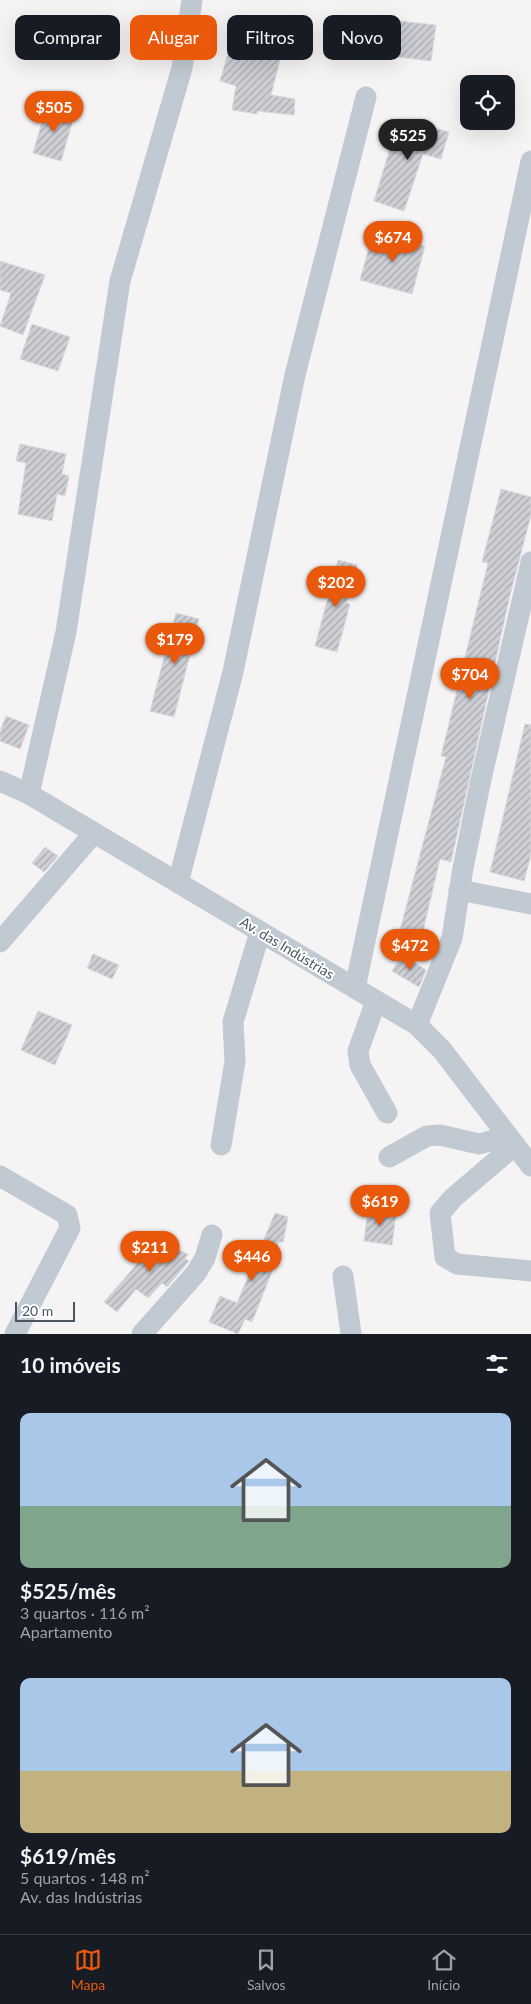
<!DOCTYPE html>
<html lang="pt">
<head>
<meta charset="utf-8">
<style>
	:root { --surface:#171b24; --page:#20242c; --text:#f1f3f6; --muted:#9ea1a6; --line:#363941; --accent:#ea580c }
	body { margin:0; font-family:Lato,sans-serif; background:var(--page); color:var(--text); height:100vh; display:flex; flex-direction:column; font-size:19px; white-space:nowrap }
	* { box-sizing:border-box; margin:0 }
	p { font-size:16px; color:var(--muted) }
	.icon { flex:none; width:28px; height:28px; fill:none; stroke:currentColor; stroke-width:2; stroke-linecap:round; stroke-linejoin:round }
	.map { position:relative; height:1334px; overflow:hidden }
	.panel { display:flex; flex-direction:column; background:var(--surface); flex:1 }
	.panel>* { flex:none }
	.hud { position:absolute; left:15px; top:15px; width:501px; height:45px; display:flex; gap:10px }
	.controls { position:absolute; left:460px; top:75px; display:grid; gap:10px }
	.controls a { display:grid; place-items:center; width:55px; height:55px; border-radius:10px; background:var(--surface); box-shadow:0 5px 20px #0002; font-size:25px }
	.scale { position:absolute; left:15px; bottom:12px; width:60px; box-sizing:border-box; padding-left:5px; border:2px solid #4a5661; border-top:0; font-size:14px; line-height:18px; white-space:nowrap; color:#4a5661; -webkit-text-stroke:4px #fff; paint-order:stroke }
	.price { position:absolute; translate:-50% -42px; padding:0 11px; border-radius:18px; background:var(--accent); color:#fff; font-size:16px; line-height:32px; filter:drop-shadow(0 1px 2px #0008) }
	.price::after { content:''; position:absolute; left:50%; top:30px; width:15px; height:11px; margin-left:-8px; background:inherit; clip-path:polygon(0 0,100% 0,50% 100%) }
	.price.current { background:#222; color:#fff }
	ul { padding:0; list-style:none }
	li { display:grid; align-content:center; gap:10px; height:265px; padding:0 20px }
	li span { display:grid; place-items:center; height:155px; border-radius:10px; color:#555 }
	li>.icon { margin-inline-start:auto }
	span .icon { width:90px; height:90px; fill:#fffc; stroke-width:1 }
	li b { font-size:21px }
	h2 { display:flex; justify-content:space-between; align-items:center; height:60px; padding:0 20px; font-size:21px }
	.pill { padding:0 18px; border-radius:10px; background:var(--surface); box-shadow:0 5px 20px #0002; font-size:18px; line-height:45px }
	.pill.current { background:var(--accent); color:#fff }
	.dock { display:flex; justify-content:space-around; align-items:center; height:70px; border-top:1px solid var(--line); background:var(--surface); font-size:14px; color:var(--muted) }
	.dock a { display:grid; justify-items:center; gap:2px }
	.dock .current { color:var(--accent) }
	.map>svg:first-child { display:block }
	.building { fill:url(#building-hatch); stroke:#d7d9de }
	.lines { fill:none; stroke-linecap:round; stroke-linejoin:round }
	.minor { stroke:#c1cad2; stroke-width:21 }
	.labels { text-anchor:middle; stroke-width:4; stroke-linejoin:round; paint-order:stroke }
	.street-label { font-size:14px; fill:#4a5661; stroke:#fff }
</style>
</head>
<body>
<div class="map">
<svg width="531" height="1334" viewBox="0 0 531 1334">
	<defs>
		<pattern id="building-hatch" width="6" height="6" patternUnits="userSpaceOnUse" patternTransform="scale(1.25)"><rect width="6" height="6" fill="#cdcfd5"/><path d="M-1 1l2-2M0 6l6-6M5 7l2-2" fill="none" stroke="#a8abb0"/></pattern>
	</defs>
	<rect width="100%" height="100%" fill="#f5f3f3"/>
	<g class="building">
		<path d="M 362,17 L 436,25 L 431,61 L 357,52 Z"/>
		<path d="M 232,39 L 282,52 L 271,95 L 295,99 L 294,115 L 257,111 L 257,114 L 232,110 L 236,86 L 220,81 Z"/>
		<path d="M 47,105 L 75,113 L 61,161 L 33,153 Z"/>
		<path d="M 399,119 L 449,132 L 441,159 L 423,154 L 404,211 L 374,201 Z"/>
		<path d="M 373,233 L 425,246 L 412,294 L 360,280 Z"/>
		<path d="M 0,261 L 45,275 L 23,335 L 0,326 L 11,293 L 0,290 Z"/>
		<path d="M 32,324 L 70,337 L 58,371 L 20,359 Z"/>
		<path d="M 20,444 L 66,454 L 62,474 L 69,476 L 65,496 L 57,494 L 52,521 L 18,514 L 26,463 L 16,461 Z"/>
		<path d="M 501,489 L 531,497 L 531,515 L 510,595 L 451,862 L 440,859 L 422,935 L 400,930 L 446,757 L 441,756 L 488,563 L 482,562 Z"/>
		<path d="M 338,560 L 357,565 L 346,603 L 350,604 L 337,652 L 315,646 Z"/>
		<path d="M 176,613 L 199,619 L 174,717 L 150,711 Z"/>
		<path d="M 6,716 L 29,725 L 20,749 L 0,741 L 0,732 Z"/>
		<path d="M 525,724 L 531,725 L 531,855 L 524,881 L 490,872 Z"/>
		<path d="M 45,847 L 58,856 L 44,872 L 32,863 Z"/>
		<path d="M 93,954 L 119,965 L 112,979 L 87,968 Z"/>
		<path d="M 402,955 L 426,970 L 419,987 L 392,971 Z"/>
		<path d="M 38,1011 L 72,1025 L 55,1065 L 21,1050 Z"/>
		<path d="M 368,1210 L 396,1214 L 392,1245 L 364,1241 Z"/>
		<path d="M 275,1213 L 288,1217 L 283,1242 L 278,1242 L 273,1269 L 252,1322 L 245,1319 L 238,1334 L 209,1322 L 220,1296 L 237,1303 Z"/>
		<path d="M 151,1239 L 188,1254 L 185,1259 L 189,1261 L 167,1287 L 162,1283 L 148,1298 L 136,1289 L 117,1312 L 104,1302 L 144,1256 Z"/>
	</g>
	<g class="lines">
		<g class="minor">
			<path d="M 0,781 L 29,794 L 417,1025 L 442,1050 L 531,1166"/>
			<path d="M 29,794 L 66,632 L 120,281 L 182,68 L 192,0"/>
			<path d="M 178,883 L 233,672 L 295,375 L 366,97"/>
			<path d="M 459,890 L 531,904"/>
			<path d="M 0,942 L 94,833"/>
			<path d="M 355,988 L 531,161"/>
			<path d="M 376,1001 L 358,1051 L 360,1065 L 387,1113"/>
			<path d="M 417,1025 L 452,938 L 463,868 L 480,784 L 531,562"/>
			<path d="M 221,1145 L 235,1061 L 233,1022 L 260,932"/>
			<path d="M 515,1145 L 453,1198 L 440,1213 L 445,1257 L 457,1264 L 531,1271"/>
			<path d="M 389,1157 L 427,1136 L 440,1135 L 479,1144 L 508,1136"/>
			<path d="M 0,1176 L 67,1215 L 70,1228 L 15,1334"/>
			<path d="M 343,1276 L 351,1334"/>
			<path d="M 142,1334 L 196,1273 L 205,1258 L 212,1235"/>
		</g>
	</g>
	<g class="labels">
		<g class="street-label">
			<text transform="translate(287 948) rotate(31)" y="5">Av. das Indústrias</text>
		</g>
	</g>
</svg>
<div class="controls">
<a><svg class="icon" aria-label="locate" viewBox="0 0 24 24"><circle cx="12" cy="12" r="6"/><path d="M12 2v4M12 18v4M2 12h4M18 12h4"/></svg></a>
</div>
<div class="scale">20 m</div>
<b class="price" style="left:54px;top:133px">$505</b>
<b class="price current" style="left:408px;top:161px">$525</b>
<b class="price" style="left:393px;top:263px">$674</b>
<b class="price" style="left:336px;top:608px">$202</b>
<b class="price" style="left:175px;top:665px">$179</b>
<b class="price" style="left:470px;top:700px">$704</b>
<b class="price" style="left:410px;top:971px">$472</b>
<b class="price" style="left:380px;top:1227px">$619</b>
<b class="price" style="left:150px;top:1273px">$211</b>
<b class="price" style="left:252px;top:1282px">$446</b>
<div class="hud">
<a class="pill">Comprar</a>
<a class="pill current">Alugar</a>
<a class="pill">Filtros</a>
<a class="pill">Novo</a>
</div>
</div>
<section class="panel">
<h2>10 imóveis<svg class="icon" aria-label="filters" viewBox="0 0 24 24"><path d="M4 7h16M4 17h16"/><circle cx="9" cy="7" r="2"/><circle cx="15" cy="17" r="2"/></svg></h2>
<ul>
<li><span style="background:linear-gradient(#a9c7e8 60%,#7fa58c 0)"><svg class="icon" aria-label="home" viewBox="0 0 24 24"><path d="M3 11l9-7 9 7M6 9v11h12V9"/></svg></span><div><b>$525/mês</b><p>3 quartos · 116 m²</p><p>Apartamento</p></div></li>
<li><span style="background:linear-gradient(#a9c7e8 60%,#c2b280 0)"><svg class="icon" aria-label="home" viewBox="0 0 24 24"><path d="M3 11l9-7 9 7M6 9v11h12V9"/></svg></span><div><b>$619/mês</b><p>5 quartos · 148 m²</p><p>Av. das Indústrias</p></div></li>
</ul>
</section>
<nav class="dock">
<a class="current"><svg class="icon" aria-label="map" viewBox="0 0 24 24"><path d="M3 6l6-2 6 2 6-2v14l-6 2-6-2-6 2zM9 4v14M15 6v14"/></svg>Mapa</a>
<a><svg class="icon" aria-label="saved" viewBox="0 0 24 24"><path d="M7 4h10v16l-5-4-5 4z"/></svg>Salvos</a>
<a><svg class="icon" aria-label="home" viewBox="0 0 24 24"><path d="M3 11l9-7 9 7M6 9v11h12V9"/></svg>Início</a>
</nav>
</body>
</html>
